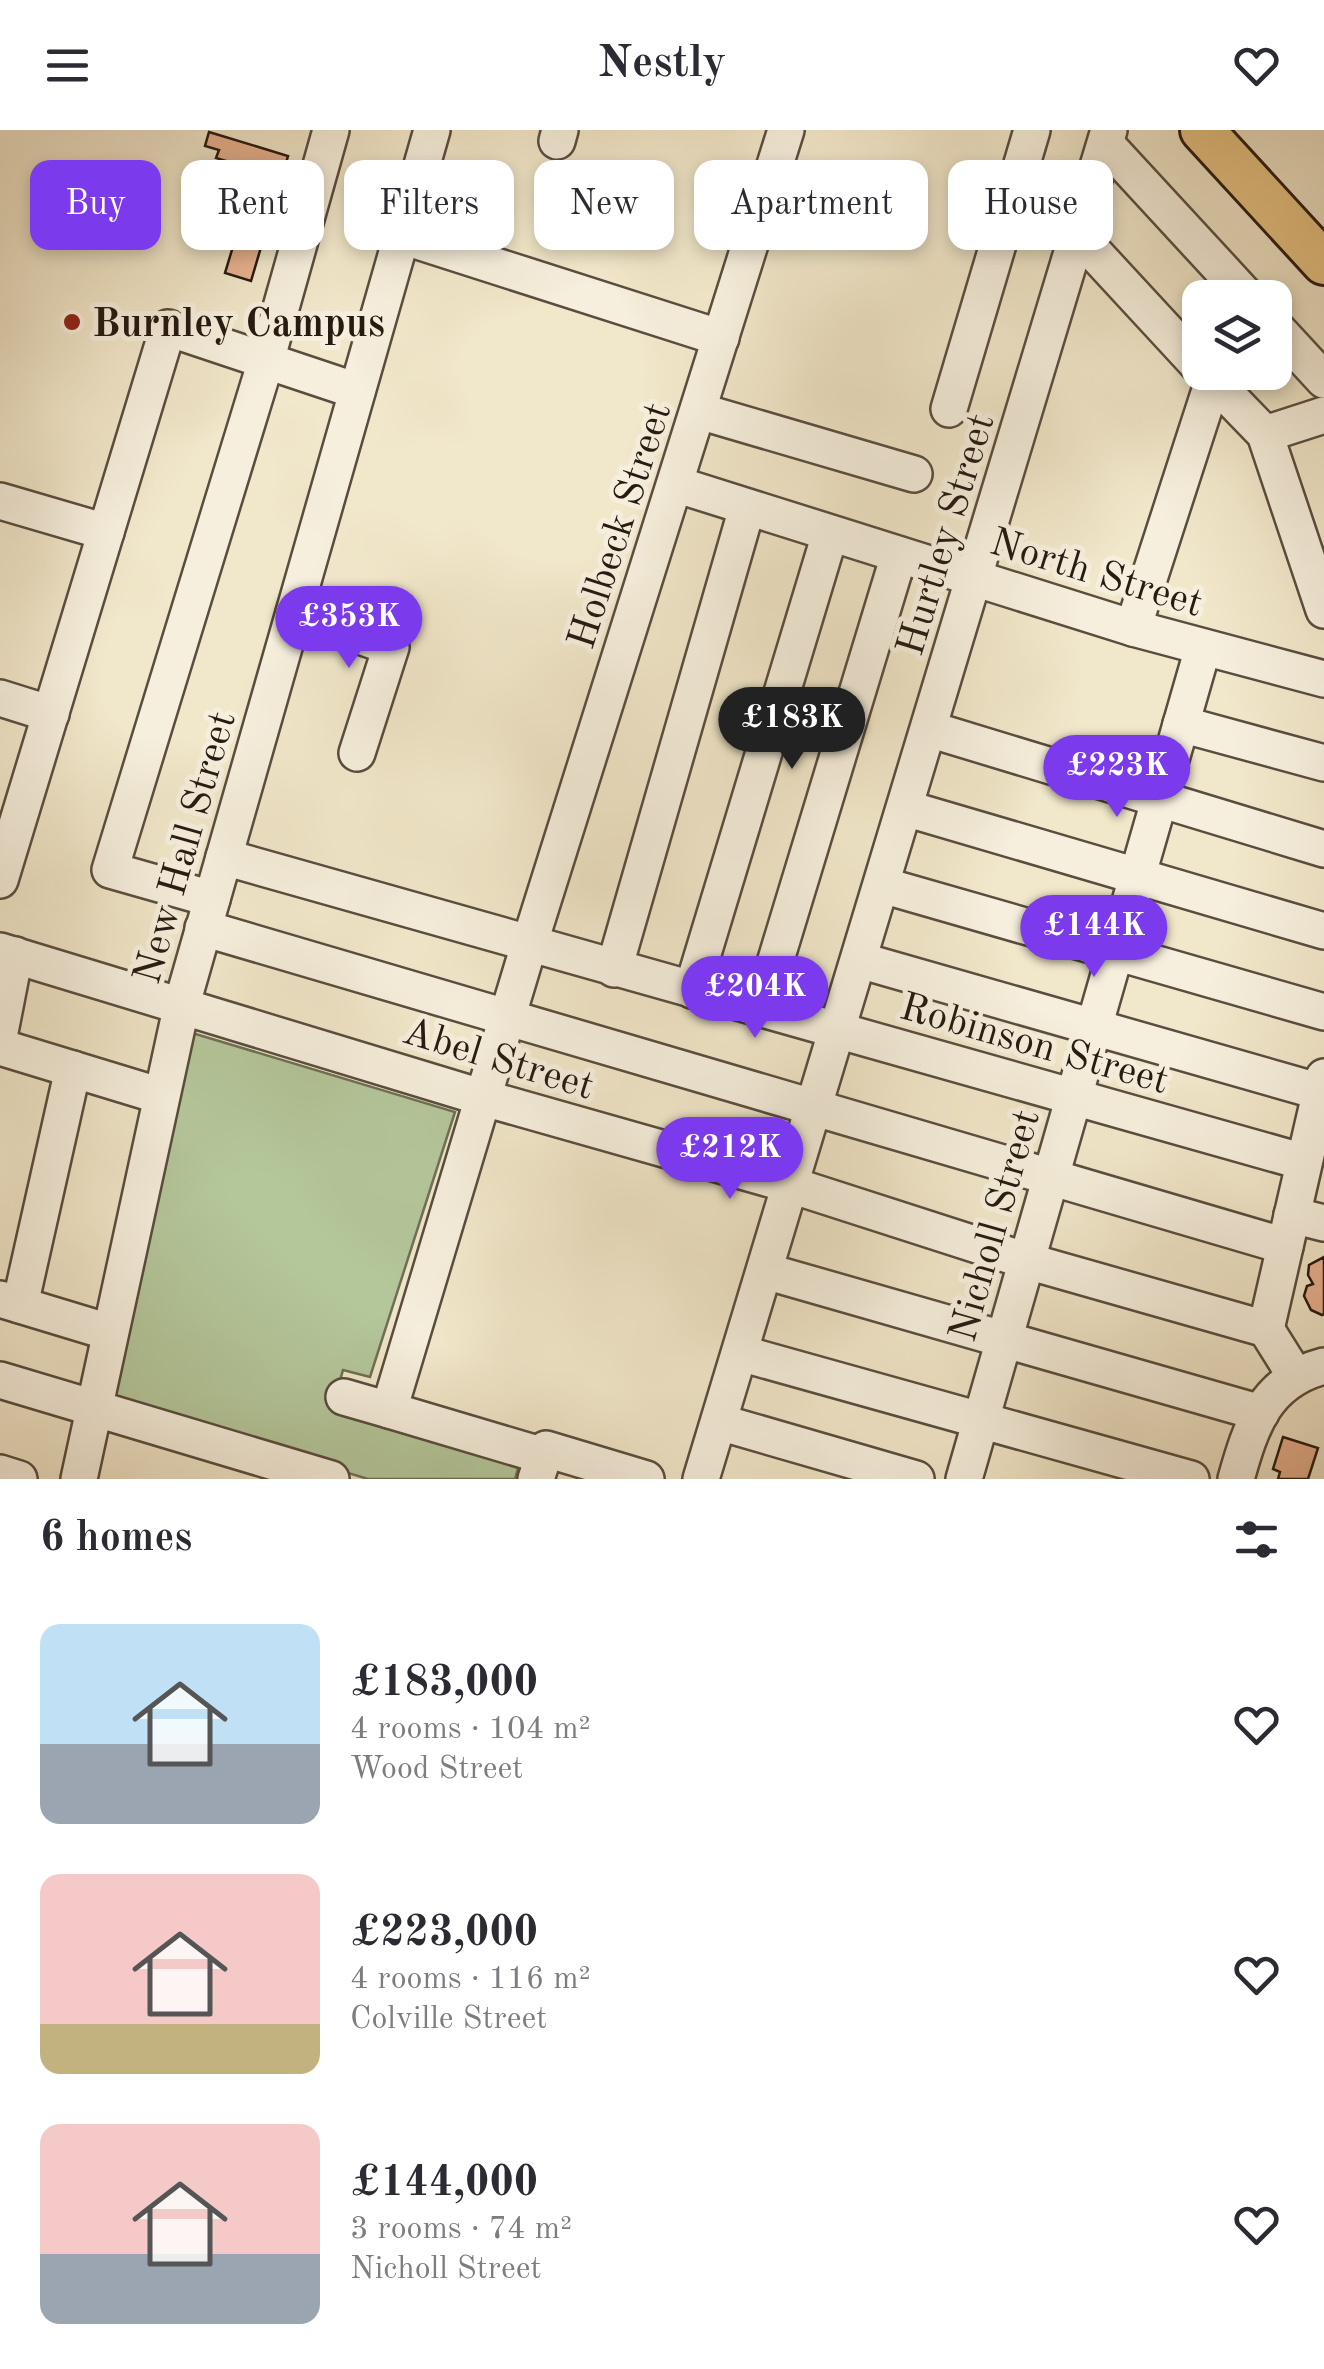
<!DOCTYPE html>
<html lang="en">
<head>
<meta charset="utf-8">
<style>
	:root { --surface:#fff; --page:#f2f2f3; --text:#2b2b33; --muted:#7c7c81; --accent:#7c3aed }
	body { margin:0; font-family:"Old Standard TT",serif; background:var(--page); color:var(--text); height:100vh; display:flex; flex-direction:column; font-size:38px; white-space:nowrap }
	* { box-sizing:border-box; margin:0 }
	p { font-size:32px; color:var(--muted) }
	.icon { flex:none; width:55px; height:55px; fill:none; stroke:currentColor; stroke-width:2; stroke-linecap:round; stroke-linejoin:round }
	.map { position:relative; height:1349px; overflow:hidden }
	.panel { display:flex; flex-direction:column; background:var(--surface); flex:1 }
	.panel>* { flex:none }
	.top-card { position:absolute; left:30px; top:30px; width:1265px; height:90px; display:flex; gap:20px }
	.fabs { position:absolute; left:1182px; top:150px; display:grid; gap:20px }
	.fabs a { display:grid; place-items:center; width:110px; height:110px; border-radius:20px; background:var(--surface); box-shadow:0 5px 15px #0003; font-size:50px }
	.price { position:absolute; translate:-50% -85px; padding:0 22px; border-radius:35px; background:var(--accent); color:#fff; font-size:32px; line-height:65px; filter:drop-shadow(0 2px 5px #0008) }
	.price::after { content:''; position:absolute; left:50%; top:60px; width:30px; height:22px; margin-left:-15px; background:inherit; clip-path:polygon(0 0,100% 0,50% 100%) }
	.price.current { background:#222; color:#fff }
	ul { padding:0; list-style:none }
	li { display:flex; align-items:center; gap:30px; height:250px; padding:0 40px }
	li span { display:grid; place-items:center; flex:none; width:280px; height:200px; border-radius:20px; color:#555 }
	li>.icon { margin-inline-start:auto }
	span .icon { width:120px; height:120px; fill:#fffc; stroke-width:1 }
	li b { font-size:42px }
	h2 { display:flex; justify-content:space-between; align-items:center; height:120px; padding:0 40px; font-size:42px }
	.tag { padding:0 35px; border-radius:20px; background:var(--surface); box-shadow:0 5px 15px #0003; font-size:35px; line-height:90px }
	.tag.current { background:var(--accent); color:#fff }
	header { display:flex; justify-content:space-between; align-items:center; height:130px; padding:0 40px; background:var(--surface); font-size:45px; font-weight:800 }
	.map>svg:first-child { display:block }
	.green { fill:#b4c79b; stroke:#6d7056; stroke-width:2.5 }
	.building { fill:#e6b18f; stroke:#261a11; stroke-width:2.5 }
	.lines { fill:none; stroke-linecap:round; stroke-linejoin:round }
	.minor-casing { stroke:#594d3f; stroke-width:40 }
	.major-casing { stroke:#261a11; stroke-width:48 }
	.minor { stroke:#f6efdd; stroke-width:35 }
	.major { stroke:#e8c485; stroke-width:42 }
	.poi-dot { fill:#8f2418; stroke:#f6efdd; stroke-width:4 }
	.labels { text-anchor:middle; stroke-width:10; stroke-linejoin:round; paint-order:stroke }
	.poi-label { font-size:40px; font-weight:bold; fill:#261a11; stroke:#f6efdd; text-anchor:start }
	.street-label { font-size:40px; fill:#261a11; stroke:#f6efdd }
</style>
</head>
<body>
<header><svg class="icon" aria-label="menu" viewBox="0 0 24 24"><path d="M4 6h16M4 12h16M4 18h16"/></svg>Nestly<svg class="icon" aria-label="heart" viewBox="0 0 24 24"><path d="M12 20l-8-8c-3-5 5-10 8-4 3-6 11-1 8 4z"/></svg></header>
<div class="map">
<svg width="1324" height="1349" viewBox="0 0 1324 1349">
	<rect width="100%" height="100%" fill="#f1e7ca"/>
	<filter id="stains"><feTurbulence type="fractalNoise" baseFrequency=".002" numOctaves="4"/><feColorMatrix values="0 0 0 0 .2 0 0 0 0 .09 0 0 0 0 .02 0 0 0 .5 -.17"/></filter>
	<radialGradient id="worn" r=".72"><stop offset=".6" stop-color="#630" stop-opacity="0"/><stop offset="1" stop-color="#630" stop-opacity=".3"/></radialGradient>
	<path class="green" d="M 189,902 L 455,982 L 370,1247 L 343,1240 L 334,1272 L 521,1328 L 515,1349 L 368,1349 L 112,1272 Z"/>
	<g class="building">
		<path d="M 209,2 L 288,26 L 251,151 L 225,143 L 256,40 L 216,28 L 219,20 L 205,16 Z"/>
		<path d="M 1324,1127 L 1324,1184 L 1322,1185 L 1311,1180 L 1304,1166 L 1307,1156 L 1313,1154 L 1308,1145 L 1309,1135 Z"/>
		<path d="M 1283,1307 L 1318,1318 L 1308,1349 L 1278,1349 L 1280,1342 L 1273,1339 Z"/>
	</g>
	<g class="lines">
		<defs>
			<g id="minor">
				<path d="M 557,11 L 560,0"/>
				<path d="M 1106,14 L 1248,168"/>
				<path d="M 1078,105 L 1200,237"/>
				<path d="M 402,106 L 721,208"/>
				<path d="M 1275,197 L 1324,250"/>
				<path d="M 1205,242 L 1265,304 L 1324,480"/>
				<path d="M 949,279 L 1032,0"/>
				<path d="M 699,281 L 914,344"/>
				<path d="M 1265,304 L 1324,285"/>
				<path d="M 675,354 L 1133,498 L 1324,549"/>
				<path d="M 0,371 L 106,402"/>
				<path d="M 294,483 L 391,517 L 357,623"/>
				<path d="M 1133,498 L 1213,251"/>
				<path d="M 0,568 L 51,584"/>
				<path d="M 1181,594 L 1324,633"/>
				<path d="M 929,599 L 1324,719"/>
				<path d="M 905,678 L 1324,801"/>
				<path d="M 224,727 L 1304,1032"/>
				<path d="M 0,750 L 168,198 L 357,261"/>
				<path d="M 882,755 L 1324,882"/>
				<path d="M 212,769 L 110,740 L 266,231 L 331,0"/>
				<path d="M 203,798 L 1285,1116"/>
				<path d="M 0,821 L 484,968 L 791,1055 L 1027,1131 L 1266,1199 L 1296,1247"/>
				<path d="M 859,830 L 1321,962"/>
				<path d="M 614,839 L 747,378"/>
				<path d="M 692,860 L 830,404"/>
				<path d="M 761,879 L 899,425"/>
				<path d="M 0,902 L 15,825"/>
				<path d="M 0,917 L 161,966"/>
				<path d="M 1292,1085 L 1324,1093"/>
				<path d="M 765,1141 L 1261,1283"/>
				<path d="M 0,1169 L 109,1202"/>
				<path d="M 20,1175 L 73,939"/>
				<path d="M 1266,1199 L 1324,947"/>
				<path d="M 740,1223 L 1191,1349"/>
				<path d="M 0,1250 L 331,1349"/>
				<path d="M 344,1267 L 389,1280"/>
				<path d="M 719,1292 L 916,1349"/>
				<path d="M 544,1326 L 389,1280 L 529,815 L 786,0"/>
				<path d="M 0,1343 L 19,1349"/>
				<path d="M 79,1349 L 182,874 L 432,0"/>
				<path d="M 536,1349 L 546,1319 L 646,1349"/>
				<path d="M 701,1349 L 1109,0"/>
				<path d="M 964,1349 L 1203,518"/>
				<path d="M 1236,1349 C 1251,1296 1265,1251 1324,1236"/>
			</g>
			<path id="major" d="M 1202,0 L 1324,133"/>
		</defs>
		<use href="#minor" class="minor-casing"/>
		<use href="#major" class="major-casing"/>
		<use href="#minor" class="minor"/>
		<use href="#major" class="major"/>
	</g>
	<circle class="poi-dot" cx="72" cy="192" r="10"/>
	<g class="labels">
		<g class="poi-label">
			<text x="92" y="206">Burnley Campus</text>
		</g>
		<g class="street-label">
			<text transform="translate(618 395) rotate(-72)" y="14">Holbeck Street</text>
			<text transform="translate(944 404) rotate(-73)" y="14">Hurtley Street</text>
			<text transform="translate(1097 441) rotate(17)" y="14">North Street</text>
			<text transform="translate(183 717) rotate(-74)" y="14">New Hall Street</text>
			<text transform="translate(1035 912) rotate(16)" y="14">Robinson Street</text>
			<text transform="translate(499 927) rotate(17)" y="14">Abel Street</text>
			<text transform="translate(993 1095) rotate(-74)" y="14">Nicholl Street</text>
		</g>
	</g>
	<rect width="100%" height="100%" filter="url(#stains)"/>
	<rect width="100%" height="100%" fill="url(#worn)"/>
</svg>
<div class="fabs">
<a><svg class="icon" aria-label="layers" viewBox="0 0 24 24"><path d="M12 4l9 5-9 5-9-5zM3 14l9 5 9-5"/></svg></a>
</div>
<b class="price" style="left:349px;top:541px">£353K</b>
<b class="price current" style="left:792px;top:642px">£183K</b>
<b class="price" style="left:1117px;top:690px">£223K</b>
<b class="price" style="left:1094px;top:850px">£144K</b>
<b class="price" style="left:755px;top:911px">£204K</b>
<b class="price" style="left:730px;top:1072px">£212K</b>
<div class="top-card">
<a class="tag current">Buy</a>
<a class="tag">Rent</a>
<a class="tag">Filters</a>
<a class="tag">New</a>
<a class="tag">Apartment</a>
<a class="tag">House</a>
</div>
</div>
<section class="panel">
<h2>6 homes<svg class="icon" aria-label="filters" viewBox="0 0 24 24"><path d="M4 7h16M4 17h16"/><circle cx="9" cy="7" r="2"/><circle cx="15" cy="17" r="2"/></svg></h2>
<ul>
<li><span style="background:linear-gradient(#bfe0f5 60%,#9aa5b1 0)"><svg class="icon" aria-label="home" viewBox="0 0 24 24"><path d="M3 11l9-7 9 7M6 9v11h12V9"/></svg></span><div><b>£183,000</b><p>4 rooms · 104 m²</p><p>Wood Street</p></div><svg class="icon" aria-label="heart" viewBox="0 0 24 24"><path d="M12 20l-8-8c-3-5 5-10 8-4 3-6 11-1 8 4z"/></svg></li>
<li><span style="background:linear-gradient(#f6c9c9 75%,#c2b280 0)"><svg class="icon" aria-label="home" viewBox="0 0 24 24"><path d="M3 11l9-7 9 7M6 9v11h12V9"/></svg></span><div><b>£223,000</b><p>4 rooms · 116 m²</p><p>Colville Street</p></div><svg class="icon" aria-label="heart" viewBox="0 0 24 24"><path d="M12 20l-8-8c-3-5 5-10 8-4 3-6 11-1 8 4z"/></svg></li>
<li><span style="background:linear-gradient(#f6c9c9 65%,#9aa5b1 0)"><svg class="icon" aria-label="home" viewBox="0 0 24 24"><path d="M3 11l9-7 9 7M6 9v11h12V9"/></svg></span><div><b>£144,000</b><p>3 rooms · 74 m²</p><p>Nicholl Street</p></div><svg class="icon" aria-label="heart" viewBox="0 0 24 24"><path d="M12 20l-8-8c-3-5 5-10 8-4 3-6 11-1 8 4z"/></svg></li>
</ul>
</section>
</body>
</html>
